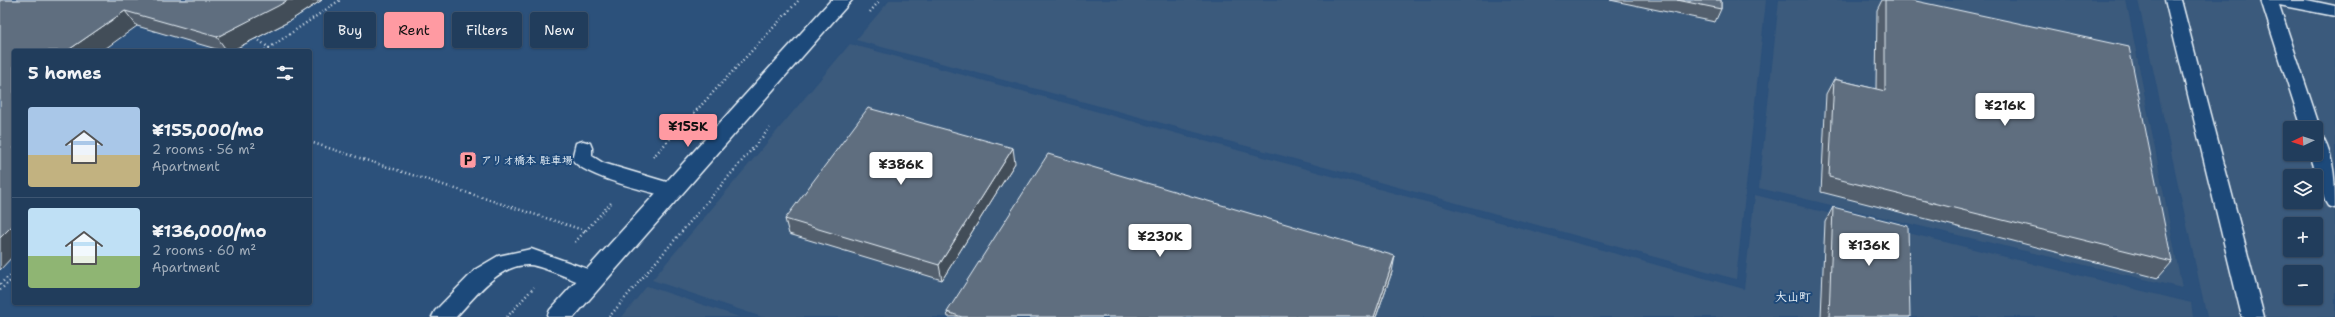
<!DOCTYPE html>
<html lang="en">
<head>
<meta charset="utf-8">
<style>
	:root { --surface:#213d5c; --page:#294462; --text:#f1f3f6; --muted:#a2aebb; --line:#3e5672; --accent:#ff9aa2 }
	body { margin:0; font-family:"Shantell Sans","Klee One",sans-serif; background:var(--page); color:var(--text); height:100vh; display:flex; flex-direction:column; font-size:15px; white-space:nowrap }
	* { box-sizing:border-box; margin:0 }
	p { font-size:13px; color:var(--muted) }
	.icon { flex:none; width:22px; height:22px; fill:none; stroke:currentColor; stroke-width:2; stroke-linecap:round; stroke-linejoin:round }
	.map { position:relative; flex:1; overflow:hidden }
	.panel { position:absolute; left:12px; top:49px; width:300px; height:256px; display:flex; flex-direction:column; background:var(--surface); border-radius:4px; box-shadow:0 1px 3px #0004,0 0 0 1px var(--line) }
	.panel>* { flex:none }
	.hud { position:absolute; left:324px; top:12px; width:380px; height:36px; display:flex; gap:8px }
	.needle { width:26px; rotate:266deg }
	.buttons { position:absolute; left:2283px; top:121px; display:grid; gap:8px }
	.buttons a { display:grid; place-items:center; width:40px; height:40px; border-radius:4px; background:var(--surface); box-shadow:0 1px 3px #0004,0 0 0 1px var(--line); font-size:20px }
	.price { position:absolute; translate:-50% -34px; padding:0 9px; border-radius:4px; background:#fff; color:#222; font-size:13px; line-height:26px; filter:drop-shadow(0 1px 2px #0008) }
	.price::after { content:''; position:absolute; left:50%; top:24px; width:12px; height:9px; margin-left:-6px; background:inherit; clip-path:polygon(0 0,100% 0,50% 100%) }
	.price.current { background:var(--accent); color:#111 }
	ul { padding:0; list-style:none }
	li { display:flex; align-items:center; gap:12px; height:100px; padding:0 16px }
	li+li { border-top:1px solid var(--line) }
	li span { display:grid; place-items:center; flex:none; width:112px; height:80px; border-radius:4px; color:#555 }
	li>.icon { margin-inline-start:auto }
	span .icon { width:48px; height:48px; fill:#fffc; stroke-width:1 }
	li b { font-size:17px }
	h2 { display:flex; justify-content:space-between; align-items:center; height:48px; padding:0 16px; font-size:17px }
	.chip { padding:0 14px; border-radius:4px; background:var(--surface); box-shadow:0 1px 3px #0004,0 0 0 1px var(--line); font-size:14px; line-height:36px }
	.chip.current { background:var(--accent); color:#111 }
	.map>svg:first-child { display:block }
	.built { fill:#3b5a7c; fill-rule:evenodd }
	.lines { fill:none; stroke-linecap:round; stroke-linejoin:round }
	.service-casing { stroke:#e8f1f8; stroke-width:3 }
	.tertiary-casing { stroke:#e8f1f8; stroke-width:3 }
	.path { stroke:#e8f1f8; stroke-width:2.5; stroke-dasharray:1 3; stroke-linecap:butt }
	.service { fill:#1f4a7a; fill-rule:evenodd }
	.tertiary { fill:#1f4a7a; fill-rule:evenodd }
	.wall { fill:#525f6d; stroke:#e8f1f8 }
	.shaded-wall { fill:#424d59; stroke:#e8f1f8 }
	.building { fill:#5f6e7f; stroke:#e8f1f8 }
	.labels { text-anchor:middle; stroke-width:4; stroke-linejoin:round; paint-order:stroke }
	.poi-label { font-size:11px; font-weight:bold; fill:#e8f1f8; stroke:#1f4a7a; text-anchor:start }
	.neighbourhood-label { font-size:12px; font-weight:bold; fill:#e8f1f8; stroke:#1f4a7a }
</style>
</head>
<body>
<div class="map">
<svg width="2335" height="317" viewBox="0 0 2335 317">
	<rect width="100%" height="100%" fill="#2c517b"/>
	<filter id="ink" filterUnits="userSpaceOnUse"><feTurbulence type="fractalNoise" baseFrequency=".025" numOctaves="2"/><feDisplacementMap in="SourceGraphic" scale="8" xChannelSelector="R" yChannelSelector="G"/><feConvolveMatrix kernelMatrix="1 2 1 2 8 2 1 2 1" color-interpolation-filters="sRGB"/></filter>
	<g filter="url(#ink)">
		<g class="built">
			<path d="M 890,0 L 1766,0 L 1736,279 L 856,40 Z"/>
			<path d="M 1779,0 L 2126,0 L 2182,288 L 1759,188 Z"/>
			<path d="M 2138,0 L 2335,0 L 2335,317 L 2207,317 ZM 2290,128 L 2316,128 L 2316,154 L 2290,154 ZM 2290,176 L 2316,176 L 2316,202 L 2290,202 ZM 2290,224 L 2316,224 L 2316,250 L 2290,250 ZM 2290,272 L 2316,272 L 2316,298 L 2290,298 Z"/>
			<path d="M 850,44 L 1744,289 L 1755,195 L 2191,303 L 2193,317 L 762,317 L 652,280 Z"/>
			<path d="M 647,286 L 739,317 L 622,317 Z"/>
		</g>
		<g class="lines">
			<defs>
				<g id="service">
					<path d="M 2165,0 L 2181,0 L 2264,317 L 2242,317 Z"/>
					<path d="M 2261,0 L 2307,0 L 2335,6 L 2335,16 L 2279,5 L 2320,128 L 2318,133 L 2316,128 L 2302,128 Z"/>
					<path d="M 2316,136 L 2323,138 C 2335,160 2335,184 2335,208 L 2328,206 L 2325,201 L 2310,154 L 2316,154 Z"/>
					<path d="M 583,141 L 590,143 L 592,148 L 592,156 L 603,163 L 680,186 L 683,191 L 680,196 L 673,198 C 651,192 583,177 572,159 L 576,143 Z"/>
					<path d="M 531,249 L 599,273 L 602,279 L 599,285 L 592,287 C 577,282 543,266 530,265 C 499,263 475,297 456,317 L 432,317 L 435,311 L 476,269 L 498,256 Z"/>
				</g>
				<path id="tertiary" d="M 831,0 L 852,0 L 574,317 L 547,317 L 550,310 Z"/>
			</defs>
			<use href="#service" class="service-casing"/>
			<use href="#tertiary" class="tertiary-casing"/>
			<g class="path">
				<path d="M 870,12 L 880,0"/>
				<path d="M 256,38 L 269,48 L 263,51"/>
				<path d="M 269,48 L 340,0"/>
				<path d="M 310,142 L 586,231"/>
				<path d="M 653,157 L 799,0"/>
				<path d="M 575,242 L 611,203"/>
				<path d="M 0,284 L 14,272"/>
				<path d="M 0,290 L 14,278"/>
				<path d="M 507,317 L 534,287"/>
				<path d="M 609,317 L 770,128"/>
			</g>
			<use href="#service" class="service"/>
			<use href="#tertiary" class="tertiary"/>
		</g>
		<g class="wall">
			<path d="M 0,0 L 322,0 L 288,22 L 231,51 L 223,51 L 137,26 Z"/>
			<path d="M 1610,0 L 1721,0 L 1721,9 L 1715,22 Z"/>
			<path d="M 1882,0 L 1911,0 L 2172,262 L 2158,278 L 1821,192 L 1826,94 L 1834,79 L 1876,89 L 1877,10 Z"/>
			<path d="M 1015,163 L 942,280 L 789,234 L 785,219 Z"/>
			<path d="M 1833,207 L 1910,317 L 1821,317 L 1825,222 Z"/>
			<path d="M 1392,272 L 1376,317 L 948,317 L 947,312 Z"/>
		</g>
		<g class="shaded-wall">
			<path d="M 288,0 L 322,0 L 288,22 L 231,51 L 227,51 L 217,37 Z"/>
			<path d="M 125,11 L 137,26 L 102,51 L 67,51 Z"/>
			<path d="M 1013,148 L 1015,163 L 942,280 L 939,265 Z"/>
			<path d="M 14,224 L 14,255 L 0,270 L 0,238 Z"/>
			<path d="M 1395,256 L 1392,272 L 1376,317 L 1374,317 Z"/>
		</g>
		<g class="building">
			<path d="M 0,0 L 288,0 L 278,6 L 217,37 L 125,11 L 67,51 L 14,51 L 14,224 L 0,238 Z"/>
			<path d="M 1677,0 L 1721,0 L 1721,9 Z"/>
			<path d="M 1885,0 L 1911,0 L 2129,47 L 2172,262 L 1829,177 L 1834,79 L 1885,91 Z"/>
			<path d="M 868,108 L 1013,148 L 939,265 L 785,219 Z"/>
			<path d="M 1048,154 L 1395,256 L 1374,317 L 962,317 L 947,312 Z"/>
			<path d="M 1833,207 L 1908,226 L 1910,317 L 1829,317 Z"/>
		</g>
	</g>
	<defs>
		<symbol id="parking-square" viewBox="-11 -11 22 22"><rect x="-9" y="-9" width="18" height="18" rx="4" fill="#ff9aa2" stroke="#1f4a7a"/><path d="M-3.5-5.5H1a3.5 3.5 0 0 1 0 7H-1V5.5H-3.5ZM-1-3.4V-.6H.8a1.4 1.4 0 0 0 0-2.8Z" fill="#111"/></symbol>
	</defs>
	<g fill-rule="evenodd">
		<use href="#parking-square" x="458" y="150" width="20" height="20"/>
	</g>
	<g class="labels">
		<g class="poi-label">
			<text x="481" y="164">アリオ橋本 駐車場</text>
		</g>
		<g class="neighbourhood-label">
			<text x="1793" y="301">大山町</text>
		</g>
	</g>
</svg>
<div class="buttons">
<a><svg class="needle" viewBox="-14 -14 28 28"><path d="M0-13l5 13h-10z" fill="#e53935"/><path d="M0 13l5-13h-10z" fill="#a2aebb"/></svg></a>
<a><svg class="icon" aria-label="layers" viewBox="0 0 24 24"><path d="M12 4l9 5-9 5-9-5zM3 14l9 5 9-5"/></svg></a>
<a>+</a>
<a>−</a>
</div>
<b class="price" style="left:2005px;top:127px">¥216K</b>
<b class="price current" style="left:688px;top:148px">¥155K</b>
<b class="price" style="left:901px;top:186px">¥386K</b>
<b class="price" style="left:1160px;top:258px">¥230K</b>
<b class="price" style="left:1869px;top:267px">¥136K</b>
<div class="hud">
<a class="chip">Buy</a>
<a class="chip current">Rent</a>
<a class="chip">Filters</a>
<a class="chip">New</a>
</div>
<section class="panel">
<h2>5 homes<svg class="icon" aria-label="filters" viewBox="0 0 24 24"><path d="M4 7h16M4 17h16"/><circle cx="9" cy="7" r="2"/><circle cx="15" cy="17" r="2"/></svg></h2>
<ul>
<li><span style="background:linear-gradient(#a9c7e8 60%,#c2b280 0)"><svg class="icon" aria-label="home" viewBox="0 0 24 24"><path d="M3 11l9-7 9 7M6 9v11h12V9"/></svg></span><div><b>¥155,000/mo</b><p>2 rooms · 56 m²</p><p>Apartment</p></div></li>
<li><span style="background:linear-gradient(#bfe0f5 60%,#8fb573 0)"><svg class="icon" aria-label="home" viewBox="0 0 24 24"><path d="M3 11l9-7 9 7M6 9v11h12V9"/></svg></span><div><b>¥136,000/mo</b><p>2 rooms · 60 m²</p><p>Apartment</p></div></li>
</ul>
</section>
</div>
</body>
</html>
